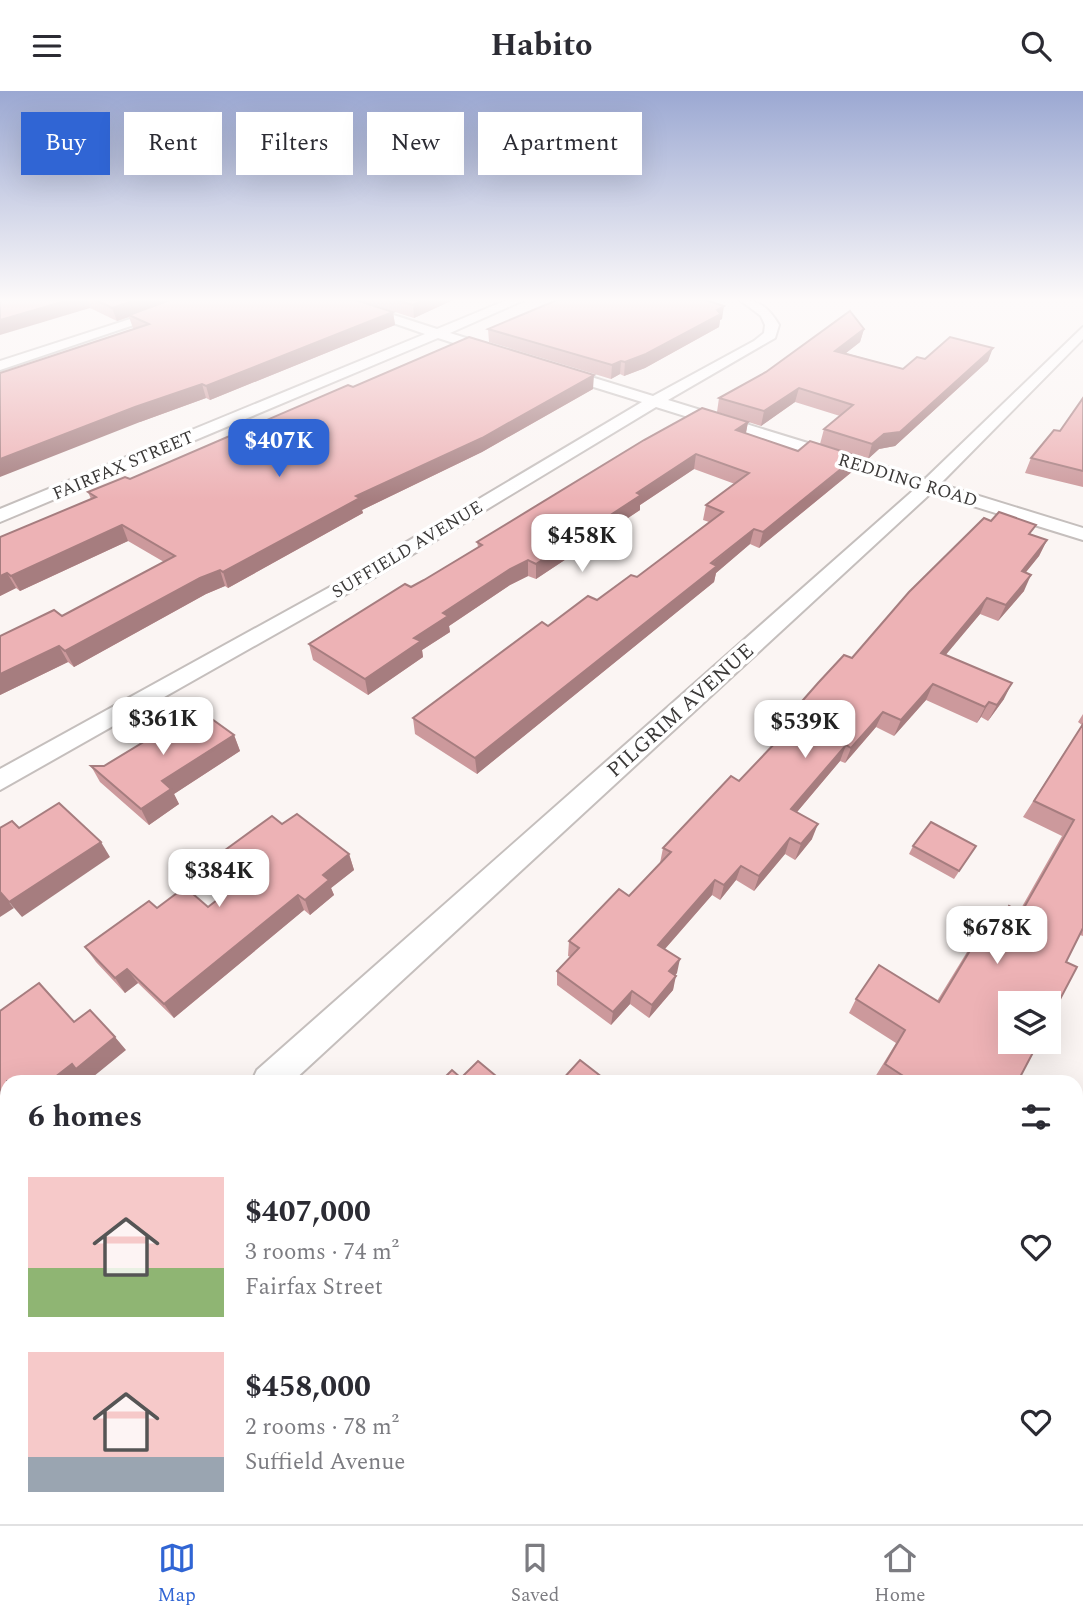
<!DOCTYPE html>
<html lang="en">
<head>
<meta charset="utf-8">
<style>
	:root { --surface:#fff; --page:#f7f7f7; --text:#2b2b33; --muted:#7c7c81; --line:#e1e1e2; --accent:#3065d4 }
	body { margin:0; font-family:Spectral,serif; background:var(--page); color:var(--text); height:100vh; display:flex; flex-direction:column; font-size:26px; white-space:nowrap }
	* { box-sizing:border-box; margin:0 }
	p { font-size:23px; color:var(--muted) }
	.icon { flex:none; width:38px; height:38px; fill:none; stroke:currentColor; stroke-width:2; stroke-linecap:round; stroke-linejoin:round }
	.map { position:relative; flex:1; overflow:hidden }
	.panel { position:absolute; left:0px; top:984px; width:1083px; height:450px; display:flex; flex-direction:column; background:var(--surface); border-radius:21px 21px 0 0; box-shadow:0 7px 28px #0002 }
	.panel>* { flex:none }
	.hud { position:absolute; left:21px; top:21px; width:700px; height:63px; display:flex; gap:14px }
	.controls { position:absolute; left:998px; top:900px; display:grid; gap:14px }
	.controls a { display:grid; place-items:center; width:63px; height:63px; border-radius:0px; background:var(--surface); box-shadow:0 7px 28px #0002; font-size:35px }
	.price { position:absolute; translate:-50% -60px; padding:0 16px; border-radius:14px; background:#fff; color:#222; font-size:23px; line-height:46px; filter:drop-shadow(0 2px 4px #0008) }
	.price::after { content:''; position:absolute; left:50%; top:42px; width:21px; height:16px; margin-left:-10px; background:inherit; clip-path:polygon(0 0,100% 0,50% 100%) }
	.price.active { background:var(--accent); color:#fff }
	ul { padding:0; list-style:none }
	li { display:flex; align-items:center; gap:21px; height:175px; padding:0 28px }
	li span { display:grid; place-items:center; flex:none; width:196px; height:140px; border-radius:0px; color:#555 }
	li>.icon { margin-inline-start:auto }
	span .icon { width:84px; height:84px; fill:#fffc; stroke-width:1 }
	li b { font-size:30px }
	h2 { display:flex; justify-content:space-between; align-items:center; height:84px; padding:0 28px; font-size:30px }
	.pill { padding:0 24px; border-radius:0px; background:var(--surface); box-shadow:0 7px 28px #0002; font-size:24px; line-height:63px }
	.pill.active { background:var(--accent); color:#fff }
	header { display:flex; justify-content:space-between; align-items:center; height:91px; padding:0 28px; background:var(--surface); font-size:32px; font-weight:700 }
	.tabs { display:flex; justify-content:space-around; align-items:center; height:98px; border-top:2px solid var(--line); background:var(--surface); font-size:19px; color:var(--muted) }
	.tabs a { display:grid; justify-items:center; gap:4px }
	.tabs .active { color:var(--accent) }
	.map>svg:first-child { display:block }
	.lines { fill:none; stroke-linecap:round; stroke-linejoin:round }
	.minor-casing { stroke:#c5bfbd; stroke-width:4 }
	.minor { fill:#fff; fill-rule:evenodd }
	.wall { fill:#cc999c }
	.shaded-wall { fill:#a67d7f }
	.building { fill:#edb2b5; stroke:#a67d7f; stroke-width:2 }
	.labels { text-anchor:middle; stroke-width:7; stroke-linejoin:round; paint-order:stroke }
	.far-street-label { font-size:18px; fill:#3b3938; stroke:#fff }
	.street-label { font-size:21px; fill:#3b3938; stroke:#fff }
</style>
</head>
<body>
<header><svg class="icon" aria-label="menu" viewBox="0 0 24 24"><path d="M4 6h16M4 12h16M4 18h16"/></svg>Habito<svg class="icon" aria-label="search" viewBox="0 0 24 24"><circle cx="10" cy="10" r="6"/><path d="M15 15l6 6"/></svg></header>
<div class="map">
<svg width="1083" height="1433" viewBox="0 0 1083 1433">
	<rect width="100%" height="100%" fill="#fbf5f3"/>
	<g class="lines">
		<defs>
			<g id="minor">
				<path d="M 189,209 L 208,209 L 0,279 L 0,270 Z"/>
				<path d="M 327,209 L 347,209 L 437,238 L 507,209 L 524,209 L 450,242 L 498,257 L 498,263 L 488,263 L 438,247 L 0,431 L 0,418 L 425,243 Z"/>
				<path d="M 740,209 C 759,209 769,217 779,234 L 775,247 L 668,309 L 925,388 L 1083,236 L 1083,248 L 940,393 L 1083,437 L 1083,449 L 931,402 L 293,990 L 252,990 L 257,979 L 916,397 L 656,316 L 355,498 L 0,699 L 0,678 L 341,490 L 642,311 L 555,284 L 555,278 L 565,278 L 653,305 L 754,250 L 764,242 L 765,234 L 761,225 Z"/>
				<path d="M 7,1211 L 7,1254 L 0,1257 L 0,1214 Z"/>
				<path d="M 0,1258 L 7,1261 L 7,1309 L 0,1306 Z"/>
				<path d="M 1083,1300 L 1083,1358 L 1076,1360 L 1076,1303 Z"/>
				<path d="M 109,1426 L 158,1426 L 161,1433 L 112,1433 Z"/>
				<path d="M 1021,1426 L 1067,1426 L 1065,1433 L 1019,1433 Z"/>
			</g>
		</defs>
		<use href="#minor" class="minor-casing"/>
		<use href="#minor" class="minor"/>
	</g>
	<g class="wall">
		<path d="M 0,209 L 356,209 L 393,221 L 395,234 L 210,309 L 206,307 L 140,331 L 135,238 L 133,237 L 129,226 L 117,230 L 90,217 Z"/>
		<path d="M 357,209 L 453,209 L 414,227 Z"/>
		<path d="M 722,228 L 720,229 L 719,236 L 645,277 L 624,285 L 620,283 L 611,288 L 489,251 L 488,238 Z"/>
		<path d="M 864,238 L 860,251 L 846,262 L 903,278 L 925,268 L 988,270 L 895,355 L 879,358 L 868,368 L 820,353 L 824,338 L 840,325 L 795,311 L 761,335 L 717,321 L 719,307 Z"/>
		<path d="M 353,296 L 593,298 L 482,361 L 362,419 L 363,422 L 228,497 L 225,495 L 206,503 L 74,576 L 68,571 L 0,604 L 0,545 L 62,525 L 164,471 L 128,450 L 20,500 L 16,497 L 0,505 L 0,446 L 91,408 L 88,401 L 130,388 Z"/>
		<path d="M 1083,307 L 1083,396 L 1025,382 L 1031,367 L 1060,340 Z"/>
		<path d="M 748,331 L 746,342 L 853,380 L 759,457 L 750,453 L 716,482 L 714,491 L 477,683 L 415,643 L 413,627 L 548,535 L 597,509 L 637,486 L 709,431 L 703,429 L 706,414 L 735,393 L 694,378 L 640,414 L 640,419 L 536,488 L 528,485 L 510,494 L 449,535 L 450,541 L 422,559 L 423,566 L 368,604 L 313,569 L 309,553 L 424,489 L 478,456 L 477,451 Z"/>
		<path d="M 1031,444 L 1047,449 L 1039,465 L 1025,482 L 1024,500 L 998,530 L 980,523 L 945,564 L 1004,608 L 988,630 L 981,626 L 977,632 L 926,609 L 894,645 L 876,636 L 845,672 L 840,670 L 797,721 L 812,748 L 795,769 L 785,763 L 754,800 L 736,789 L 720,809 L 712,804 L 665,858 L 677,882 L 675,884 L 673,899 L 649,927 L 630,913 L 611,934 L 557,894 L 557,880 L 571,866 L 568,865 L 569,850 L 629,805 L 660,772 L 663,757 L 739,690 L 785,642 L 784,641 L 789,625 L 852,567 Z"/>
		<path d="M 1083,623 L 1083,845 L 1080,844 L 1066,871 L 1018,990 L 882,990 L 875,986 L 896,952 L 849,922 L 856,908 L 937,910 L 978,843 L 989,828 L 997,832 L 1009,815 L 1019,821 L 1062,745 L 1023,726 L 1082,634 L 1078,631 Z"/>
		<path d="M 234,644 L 240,660 L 174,703 L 179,713 L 149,734 L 100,691 L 91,675 L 104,675 Z"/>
		<path d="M 282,733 L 349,763 L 354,779 L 331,797 L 334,804 L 310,824 L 304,819 L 174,927 L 138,892 L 125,902 L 96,871 L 85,856 L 157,817 L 208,816 L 242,789 L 228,777 L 221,762 Z"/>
		<path d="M 913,755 L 976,755 L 954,788 L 909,763 Z"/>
	</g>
	<g class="shaded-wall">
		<path d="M 69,209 L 88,209 L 90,217 L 0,244 L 0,229 Z"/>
		<path d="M 136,209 L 180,209 L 129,224 L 129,226 L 117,230 L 112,217 Z"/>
		<path d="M 423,209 L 453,209 L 414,227 L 413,214 Z"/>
		<path d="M 724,215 L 722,228 L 720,229 L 719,236 L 645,277 L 624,285 L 625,271 Z"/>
		<path d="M 393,221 L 395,234 L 210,309 L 206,295 Z"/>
		<path d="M 864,238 L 860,251 L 832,273 L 835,260 Z"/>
		<path d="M 993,257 L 988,270 L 895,355 L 879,358 L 868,368 L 872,353 Z"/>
		<path d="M 621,270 L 620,283 L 611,288 L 612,274 Z"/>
		<path d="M 594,284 L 593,298 L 482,361 L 362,419 L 363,422 L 228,497 L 223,481 L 356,405 Z"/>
		<path d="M 202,293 L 206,307 L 140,331 L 0,386 L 0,368 L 135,316 Z"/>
		<path d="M 799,297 L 795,311 L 761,335 L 764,320 Z"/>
		<path d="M 748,331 L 745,346 L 736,339 Z"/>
		<path d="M 696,363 L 694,378 L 640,414 L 640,419 L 536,488 L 536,473 L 637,402 Z"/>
		<path d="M 857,365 L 853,380 L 759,457 L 763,441 Z"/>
		<path d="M 122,434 L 128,450 L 20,500 L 11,485 Z"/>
		<path d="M 754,438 L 750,453 L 716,482 L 714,491 L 477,683 L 475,667 Z"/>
		<path d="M 1047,449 L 1039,465 L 1014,496 L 1022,480 Z"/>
		<path d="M 528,469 L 528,485 L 510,494 L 449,535 L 450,541 L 422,559 L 423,566 L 368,604 L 365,588 L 443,522 L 510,478 Z"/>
		<path d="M 220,479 L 225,495 L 206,503 L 74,576 L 65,560 L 200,487 Z"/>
		<path d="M 7,482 L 16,497 L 0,505 L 0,485 Z"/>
		<path d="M 1031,484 L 1024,500 L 998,530 L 1006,514 Z"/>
		<path d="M 987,507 L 980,523 L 934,578 L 941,562 Z"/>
		<path d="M 59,555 L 68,571 L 0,604 L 0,583 Z"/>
		<path d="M 1012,592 L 1004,608 L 988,630 L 997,614 Z"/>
		<path d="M 933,593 L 926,609 L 894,645 L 901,629 Z"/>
		<path d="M 989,611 L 981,626 L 977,632 L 985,616 Z"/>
		<path d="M 883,621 L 876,636 L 845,672 L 851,657 Z"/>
		<path d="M 234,644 L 240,660 L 174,703 L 179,713 L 149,734 L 141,718 L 162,690 Z"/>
		<path d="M 846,654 L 840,670 L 786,734 L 791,718 Z"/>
		<path d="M 818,733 L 812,748 L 795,769 L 801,753 Z"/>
		<path d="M 790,747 L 785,763 L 754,800 L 759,785 Z"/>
		<path d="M 101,751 L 110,766 L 22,826 L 9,811 Z"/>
		<path d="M 349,763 L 354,779 L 331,797 L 334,804 L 310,824 L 305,809 L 323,784 Z"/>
		<path d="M 741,775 L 736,789 L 720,809 L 724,794 Z"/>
		<path d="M 715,789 L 712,804 L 656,868 L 658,854 Z"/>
		<path d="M 1,802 L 14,817 L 0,826 L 0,803 Z"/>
		<path d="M 298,804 L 304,819 L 174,927 L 164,913 Z"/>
		<path d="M 680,868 L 677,882 L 666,894 L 669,880 Z"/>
		<path d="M 127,878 L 138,892 L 125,902 L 115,887 Z"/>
		<path d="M 676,885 L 673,899 L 649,927 L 652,914 Z"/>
		<path d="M 632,900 L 630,913 L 611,934 L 613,921 Z"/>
		<path d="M 115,946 L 126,959 L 88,990 L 84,986 L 79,990 L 50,990 L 72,973 Z"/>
		<path d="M 7,1036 L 7,1060 L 0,1066 L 0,1042 Z"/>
	</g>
	<g class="building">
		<path d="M 0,209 L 69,209 L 0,229 Z"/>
		<path d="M 96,209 L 136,209 L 112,217 Z"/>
		<path d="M 170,209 L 356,209 L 393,221 L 206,295 L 202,293 L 135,316 L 0,368 L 0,282 L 149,233 L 129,224 Z"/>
		<path d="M 397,209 L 423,209 L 413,214 Z"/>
		<path d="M 557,209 L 706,209 L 724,215 L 717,219 L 721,223 L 646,263 L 625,271 L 621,270 L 612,274 L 488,238 Z"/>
		<path d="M 850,220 L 864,238 L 835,260 L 903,278 L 917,266 L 925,268 L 950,246 L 993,257 L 900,341 L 884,343 L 872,353 L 824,338 L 853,314 L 799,297 L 764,320 L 719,307 L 766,281 Z"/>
		<path d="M 469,246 L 594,284 L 482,347 L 356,405 L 360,407 L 223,481 L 220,479 L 200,487 L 65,560 L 59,555 L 0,583 L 0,545 L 54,519 L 62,525 L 175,465 L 122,434 L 11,485 L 7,482 L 0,485 L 0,446 L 96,406 L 88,401 L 125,386 L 130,388 L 348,294 L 353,296 Z"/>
		<path d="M 1083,307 L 1083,380 L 1031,367 L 1054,339 L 1060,340 Z"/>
		<path d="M 702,317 L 748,331 L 736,339 L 798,360 L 810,350 L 857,365 L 763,441 L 754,438 L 711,472 L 717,475 L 475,667 L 413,627 L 542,531 L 548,535 L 588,505 L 597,509 L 631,484 L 637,486 L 723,421 L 706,414 L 749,382 L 696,363 L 637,402 L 641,404 L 536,473 L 528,469 L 510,478 L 443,522 L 448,525 L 414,547 L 421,550 L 365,588 L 309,553 L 405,493 L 411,496 L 424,489 L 482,454 L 477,451 L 644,349 Z"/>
		<path d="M 999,421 L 1036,434 L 1029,443 L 1047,449 L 1022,480 L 1031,484 L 1006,514 L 987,507 L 941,562 L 1012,592 L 997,614 L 989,611 L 985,616 L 933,593 L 901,629 L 883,621 L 851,657 L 846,654 L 791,718 L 818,733 L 801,753 L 790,747 L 759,785 L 741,775 L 724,794 L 715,789 L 658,854 L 680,868 L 669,880 L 676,885 L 652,914 L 632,900 L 613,921 L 557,880 L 579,857 L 569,850 L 619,798 L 629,805 L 671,761 L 663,757 L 731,685 L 739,690 L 797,629 L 789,625 L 818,592 L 844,564 L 852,567 L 909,501 L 984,427 L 991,430 Z"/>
		<path d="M 198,618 L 234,644 L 162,690 L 171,698 L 141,718 L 91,675 L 104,675 Z"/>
		<path d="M 1083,633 L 1083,837 L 1066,871 L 1077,876 L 1048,931 L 1048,912 L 1010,912 L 1010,950 L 1039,950 L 1018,990 L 911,990 L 885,973 L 905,939 L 856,908 L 879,874 L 939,911 L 989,828 L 999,833 L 1009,815 L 1021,822 L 1074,729 L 1034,710 Z"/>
		<path d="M 59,712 L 101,751 L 9,811 L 1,802 L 0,803 L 0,737 L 12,730 L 19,737 Z"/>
		<path d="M 297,723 L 349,763 L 323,784 L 329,789 L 305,809 L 298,804 L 164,913 L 127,878 L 115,887 L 85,856 L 149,810 L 157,817 L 185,796 L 208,816 L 248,785 L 221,762 L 272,725 L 282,733 Z"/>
		<path d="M 931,731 L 976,755 L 959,780 L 913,755 Z"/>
		<path d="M 39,892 L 74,931 L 90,919 L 115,946 L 76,978 L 72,973 L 50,990 L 7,990 L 7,1036 L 0,1042 L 0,920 Z"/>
		<path d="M 580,969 L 607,990 L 561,990 Z"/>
		<path d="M 478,970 L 502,990 L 441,990 L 452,979 L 461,987 Z"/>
		<path d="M 405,1426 L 414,1426 L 419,1433 L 400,1433 Z"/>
		<path d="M 583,1426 L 693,1426 L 700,1433 L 579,1433 Z"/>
	</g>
	<linearGradient id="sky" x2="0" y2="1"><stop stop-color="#9ba8d2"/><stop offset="0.51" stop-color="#fdfafa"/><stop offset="1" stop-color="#fdfafa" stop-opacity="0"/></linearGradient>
	<rect width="1083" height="410" fill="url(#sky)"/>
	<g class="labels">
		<g class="far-street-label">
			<text transform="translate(123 374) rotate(-23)" y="6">FAIRFAX STREET</text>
			<text transform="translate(908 389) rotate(17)" y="6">REDDING ROAD</text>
			<text transform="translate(407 458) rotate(-31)" y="6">SUFFIELD AVENUE</text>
		</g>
		<g class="street-label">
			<text transform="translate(680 619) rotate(-42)" y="7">PILGRIM AVENUE</text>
		</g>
	</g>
</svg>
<div class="controls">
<a><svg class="icon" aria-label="layers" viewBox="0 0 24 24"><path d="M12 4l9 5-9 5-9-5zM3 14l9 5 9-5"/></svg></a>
</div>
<b class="price active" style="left:279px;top:388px">$407K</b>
<b class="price" style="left:582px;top:483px">$458K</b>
<b class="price" style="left:163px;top:666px">$361K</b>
<b class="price" style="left:805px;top:669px">$539K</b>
<b class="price" style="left:219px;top:818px">$384K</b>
<b class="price" style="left:997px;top:875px">$678K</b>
<div class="hud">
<a class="pill active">Buy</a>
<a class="pill">Rent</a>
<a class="pill">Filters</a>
<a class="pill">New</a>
<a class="pill">Apartment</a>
</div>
<section class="panel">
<h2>6 homes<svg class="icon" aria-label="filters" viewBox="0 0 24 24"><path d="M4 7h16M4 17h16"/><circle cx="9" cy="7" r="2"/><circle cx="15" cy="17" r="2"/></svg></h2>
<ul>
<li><span style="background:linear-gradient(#f6c9c9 65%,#8fb573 0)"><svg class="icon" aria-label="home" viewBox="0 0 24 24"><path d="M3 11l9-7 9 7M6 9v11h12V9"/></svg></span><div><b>$407,000</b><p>3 rooms · 74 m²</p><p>Fairfax Street</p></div><svg class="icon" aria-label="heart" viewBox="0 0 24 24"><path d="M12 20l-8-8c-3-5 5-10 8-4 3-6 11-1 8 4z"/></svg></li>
<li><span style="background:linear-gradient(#f6c9c9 75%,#9aa5b1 0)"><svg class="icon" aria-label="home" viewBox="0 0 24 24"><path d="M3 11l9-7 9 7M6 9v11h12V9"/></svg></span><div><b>$458,000</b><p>2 rooms · 78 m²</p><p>Suffield Avenue</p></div><svg class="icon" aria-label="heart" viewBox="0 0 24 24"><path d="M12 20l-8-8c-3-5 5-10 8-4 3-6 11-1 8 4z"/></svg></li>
</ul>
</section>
</div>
<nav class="tabs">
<a class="active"><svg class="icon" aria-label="map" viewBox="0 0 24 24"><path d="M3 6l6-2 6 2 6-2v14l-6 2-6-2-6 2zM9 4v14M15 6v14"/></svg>Map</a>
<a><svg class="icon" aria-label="saved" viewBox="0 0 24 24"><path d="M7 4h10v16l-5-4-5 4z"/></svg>Saved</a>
<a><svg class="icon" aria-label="home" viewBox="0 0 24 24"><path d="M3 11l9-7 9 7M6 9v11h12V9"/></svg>Home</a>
</nav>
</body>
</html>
